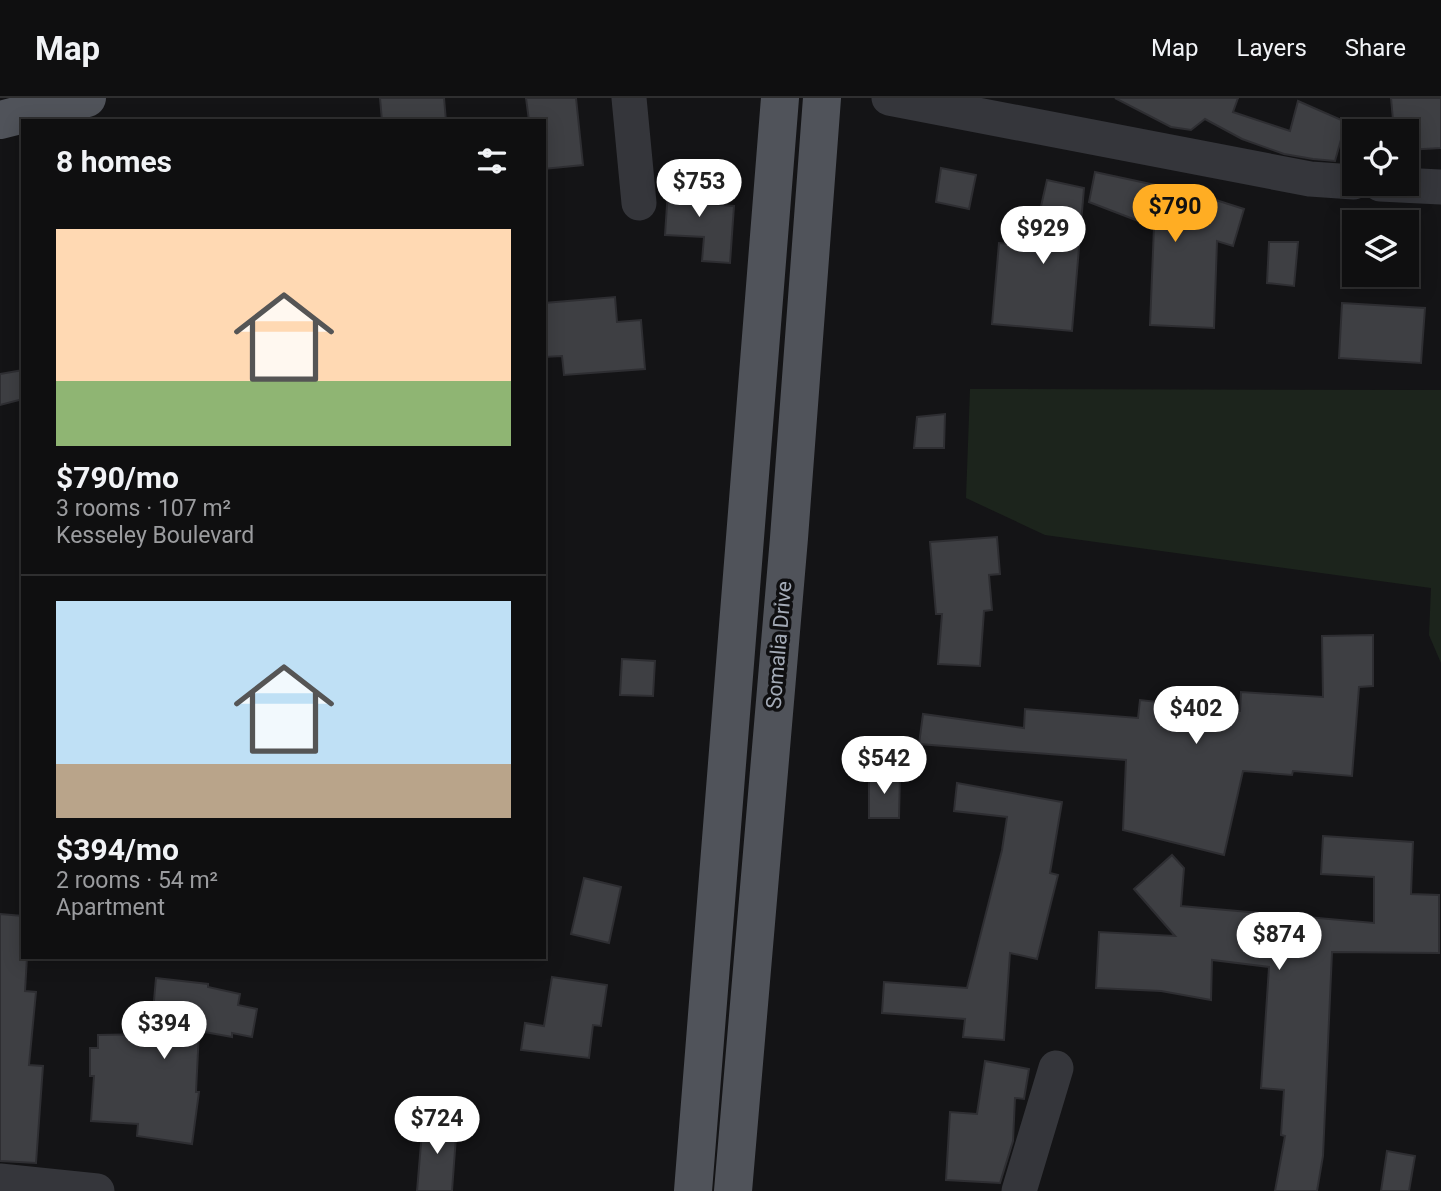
<!DOCTYPE html>
<html lang="en">
<head>
<meta charset="utf-8">
<style>
	:root { --surface:#0f0f10; --page:#1d1d1e; --text:#f1f3f6; --muted:#9b9c9f; --line:#2f2f30; --accent:#ffad23 }
	body { margin:0; font-family:Roboto,sans-serif; background:var(--page); color:var(--text); height:100vh; display:flex; flex-direction:column; font-size:26px; white-space:nowrap }
	* { box-sizing:border-box; margin:0 }
	p { font-size:23px; color:var(--muted) }
	.icon { flex:none; width:38px; height:38px; fill:none; stroke:currentColor; stroke-width:2; stroke-linecap:round; stroke-linejoin:round }
	.map { position:relative; flex:1; overflow:hidden }
	.side { position:absolute; left:21px; top:21px; width:525px; height:840px; display:flex; flex-direction:column; background:var(--surface); border-radius:0px; box-shadow:0 4px 18px #0003,0 0 0 2px var(--line) }
	.side>* { flex:none }
	.tools { position:absolute; left:1342px; top:21px; display:grid; gap:14px }
	.tools a { display:grid; place-items:center; width:77px; height:77px; border-radius:0px; background:var(--surface); box-shadow:0 4px 18px #0003,0 0 0 2px var(--line); font-size:35px }
	.price { position:absolute; translate:-50% -60px; padding:0 16px; border-radius:24px; background:#fff; color:#222; font-size:23px; line-height:46px; filter:drop-shadow(0 2px 4px #0008) }
	.price::after { content:''; position:absolute; left:50%; top:42px; width:21px; height:16px; margin-left:-10px; background:inherit; clip-path:polygon(0 0,100% 0,50% 100%) }
	.price.on { background:var(--accent); color:#111 }
	ul { padding:0; list-style:none }
	li { display:grid; align-content:center; gap:14px; height:371px; padding:0 35px }
	li+li { border-top:2px solid var(--line) }
	li span { display:grid; place-items:center; height:217px; border-radius:0px; color:#555 }
	li>.icon { margin-inline-start:auto }
	span .icon { width:126px; height:126px; fill:#fffc; stroke-width:1 }
	li b { font-size:30px }
	h2 { display:flex; justify-content:space-between; align-items:center; height:84px; padding:0 35px; font-size:30px }
	header { display:flex; align-items:center; gap:42px; box-sizing:border-box; height:98px; padding:0 35px; background:var(--surface); border-bottom:2px solid var(--line) }
	header strong { font-size:33px }
	nav { display:flex; gap:38px; margin-inline-start:auto; font-size:24px }
	.map>svg:first-child { display:block }
	.green { fill:#1c241c }
	.building { fill:#3e3f43; stroke:#2e2e32; stroke-width:2 }
	.lines { fill:none; stroke-linecap:round; stroke-linejoin:round }
	.minor { stroke:#35363b; stroke-width:35 }
	.major { stroke:#50535a; stroke-width:38 }
	.labels { text-anchor:middle; stroke-width:7; stroke-linejoin:round; paint-order:stroke }
	.street-label { font-size:21px; fill:#a4abb7; stroke:#0f0f11 }
</style>
</head>
<body>
<header>
<strong>Map</strong>
<nav><a>Map</a><a>Layers</a><a>Share</a></nav>
</header>
<div class="map">
<svg width="1441" height="1093" viewBox="0 0 1441 1093">
	<rect width="100%" height="100%" fill="#141416"/>
	<path class="green" d="M 970,291 L 1441,292 L 1441,565 L 1429,537 L 1431,490 L 1045,437 L 966,400 Z"/>
	<g class="building">
		<path d="M 380,0 L 444,0 L 446,23 L 382,23 Z"/>
		<path d="M 526,0 L 576,0 L 583,67 L 544,71 L 544,23 L 529,23 Z"/>
		<path d="M 1115,0 L 1238,0 L 1233,14 L 1290,33 L 1298,3 L 1346,24 L 1335,63 L 1313,61 L 1284,56 L 1242,41 L 1205,21 L 1191,32 L 1171,29 Z"/>
		<path d="M 1391,0 L 1441,0 L 1441,50 L 1407,52 L 1407,33 L 1394,33 Z"/>
		<path d="M 941,70 L 976,77 L 969,111 L 936,104 Z"/>
		<path d="M 1095,74 L 1174,91 L 1175,89 L 1244,111 L 1233,148 L 1217,143 L 1214,230 L 1150,227 L 1154,129 L 1089,104 Z"/>
		<path d="M 669,77 L 696,78 L 695,105 L 734,108 L 730,165 L 702,163 L 704,139 L 665,137 Z"/>
		<path d="M 1047,82 L 1084,90 L 1072,233 L 992,226 L 999,145 L 1032,148 Z"/>
		<path d="M 1269,144 L 1298,144 L 1294,188 L 1267,185 Z"/>
		<path d="M 615,199 L 617,224 L 641,222 L 645,271 L 564,277 L 562,258 L 544,259 L 544,205 Z"/>
		<path d="M 1342,205 L 1425,210 L 1421,265 L 1339,260 Z"/>
		<path d="M 23,272 L 23,301 L 0,307 L 0,276 Z"/>
		<path d="M 945,316 L 944,350 L 914,350 L 917,319 Z"/>
		<path d="M 997,439 L 1000,476 L 989,477 L 992,512 L 984,513 L 980,568 L 938,566 L 942,516 L 936,516 L 930,444 Z"/>
		<path d="M 1373,537 L 1373,588 L 1359,589 L 1352,678 L 1293,673 L 1292,677 L 1243,673 L 1224,757 L 1123,732 L 1126,662 L 919,646 L 923,616 L 1024,630 L 1025,611 L 1138,620 L 1140,602 L 1240,613 L 1241,594 L 1323,599 L 1322,538 Z"/>
		<path d="M 622,561 L 655,563 L 653,598 L 620,597 Z"/>
		<path d="M 869,676 L 900,676 L 899,720 L 869,720 Z"/>
		<path d="M 957,685 L 1062,704 L 1050,775 L 1058,777 L 1037,861 L 1010,855 L 1004,942 L 963,939 L 965,921 L 882,915 L 884,884 L 967,890 L 1002,752 L 1007,719 L 954,713 Z"/>
		<path d="M 1323,738 L 1413,744 L 1411,796 L 1439,797 L 1439,855 L 1332,854 L 1323,1058 L 1317,1093 L 1275,1093 L 1285,1038 L 1281,1037 L 1284,992 L 1261,990 L 1269,869 L 1212,862 L 1211,902 L 1161,893 L 1096,890 L 1099,834 L 1175,838 L 1134,791 L 1172,757 L 1184,770 L 1181,808 L 1374,825 L 1374,779 L 1321,776 Z"/>
		<path d="M 584,780 L 621,789 L 609,845 L 571,836 Z"/>
		<path d="M 0,816 L 23,818 L 23,859 L 27,859 L 25,893 L 36,894 L 29,967 L 43,968 L 36,1065 L 0,1063 Z"/>
		<path d="M 552,879 L 607,887 L 601,928 L 593,927 L 589,960 L 521,952 L 525,925 L 544,928 Z"/>
		<path d="M 156,880 L 208,886 L 208,889 L 240,896 L 238,907 L 257,911 L 252,939 L 232,935 L 232,939 L 199,933 L 196,994 L 199,994 L 192,1046 L 137,1038 L 138,1026 L 91,1023 L 94,978 L 90,978 L 90,950 L 98,950 L 98,937 L 151,936 Z"/>
		<path d="M 985,963 L 1029,971 L 1024,1001 L 1015,1000 L 1013,1043 L 1000,1085 L 946,1082 L 950,1014 L 977,1016 Z"/>
		<path d="M 423,1022 L 457,1025 L 452,1093 L 417,1093 Z"/>
		<path d="M 1387,1053 L 1415,1058 L 1409,1093 L 1381,1093 Z"/>
	</g>
	<g class="lines">
		<g class="minor">
			<path d="M 629,0 L 639,105"/>
			<path d="M 889,0 L 1310,81 L 1354,84"/>
			<path d="M 1380,86 L 1441,89"/>
			<path d="M 0,1083 L 97,1093"/>
			<path d="M 1019,1093 L 1056,970"/>
		</g>
		<g class="major">
			<path d="M 0,22 L 87,0"/>
			<path d="M 693,1093 L 780,0"/>
			<path d="M 733,1093 L 789,440 L 822,0"/>
		</g>
	</g>
	<g class="labels">
		<g class="street-label">
			<text transform="translate(779 547) rotate(-85)" y="7">Somalia Drive</text>
		</g>
	</g>
</svg>
<div class="tools">
<a><svg class="icon" aria-label="locate" viewBox="0 0 24 24"><circle cx="12" cy="12" r="6"/><path d="M12 2v4M12 18v4M2 12h4M18 12h4"/></svg></a>
<a><svg class="icon" aria-label="layers" viewBox="0 0 24 24"><path d="M12 4l9 5-9 5-9-5zM3 14l9 5 9-5"/></svg></a>
</div>
<b class="price" style="left:699px;top:121px">$753</b>
<b class="price on" style="left:1175px;top:146px">$790</b>
<b class="price" style="left:1043px;top:168px">$929</b>
<b class="price" style="left:1196px;top:648px">$402</b>
<b class="price" style="left:884px;top:698px">$542</b>
<b class="price" style="left:1279px;top:874px">$874</b>
<b class="price" style="left:164px;top:963px">$394</b>
<b class="price" style="left:437px;top:1058px">$724</b>
<section class="side">
<h2>8 homes<svg class="icon" aria-label="filters" viewBox="0 0 24 24"><path d="M4 7h16M4 17h16"/><circle cx="9" cy="7" r="2"/><circle cx="15" cy="17" r="2"/></svg></h2>
<ul>
<li><span style="background:linear-gradient(#ffd9b3 70%,#8fb573 0)"><svg class="icon" aria-label="home" viewBox="0 0 24 24"><path d="M3 11l9-7 9 7M6 9v11h12V9"/></svg></span><div><b>$790/mo</b><p>3 rooms · 107 m²</p><p>Kesseley Boulevard</p></div></li>
<li><span style="background:linear-gradient(#bfe0f5 75%,#b9a48a 0)"><svg class="icon" aria-label="home" viewBox="0 0 24 24"><path d="M3 11l9-7 9 7M6 9v11h12V9"/></svg></span><div><b>$394/mo</b><p>2 rooms · 54 m²</p><p>Apartment</p></div></li>
</ul>
</section>
</div>
</body>
</html>
